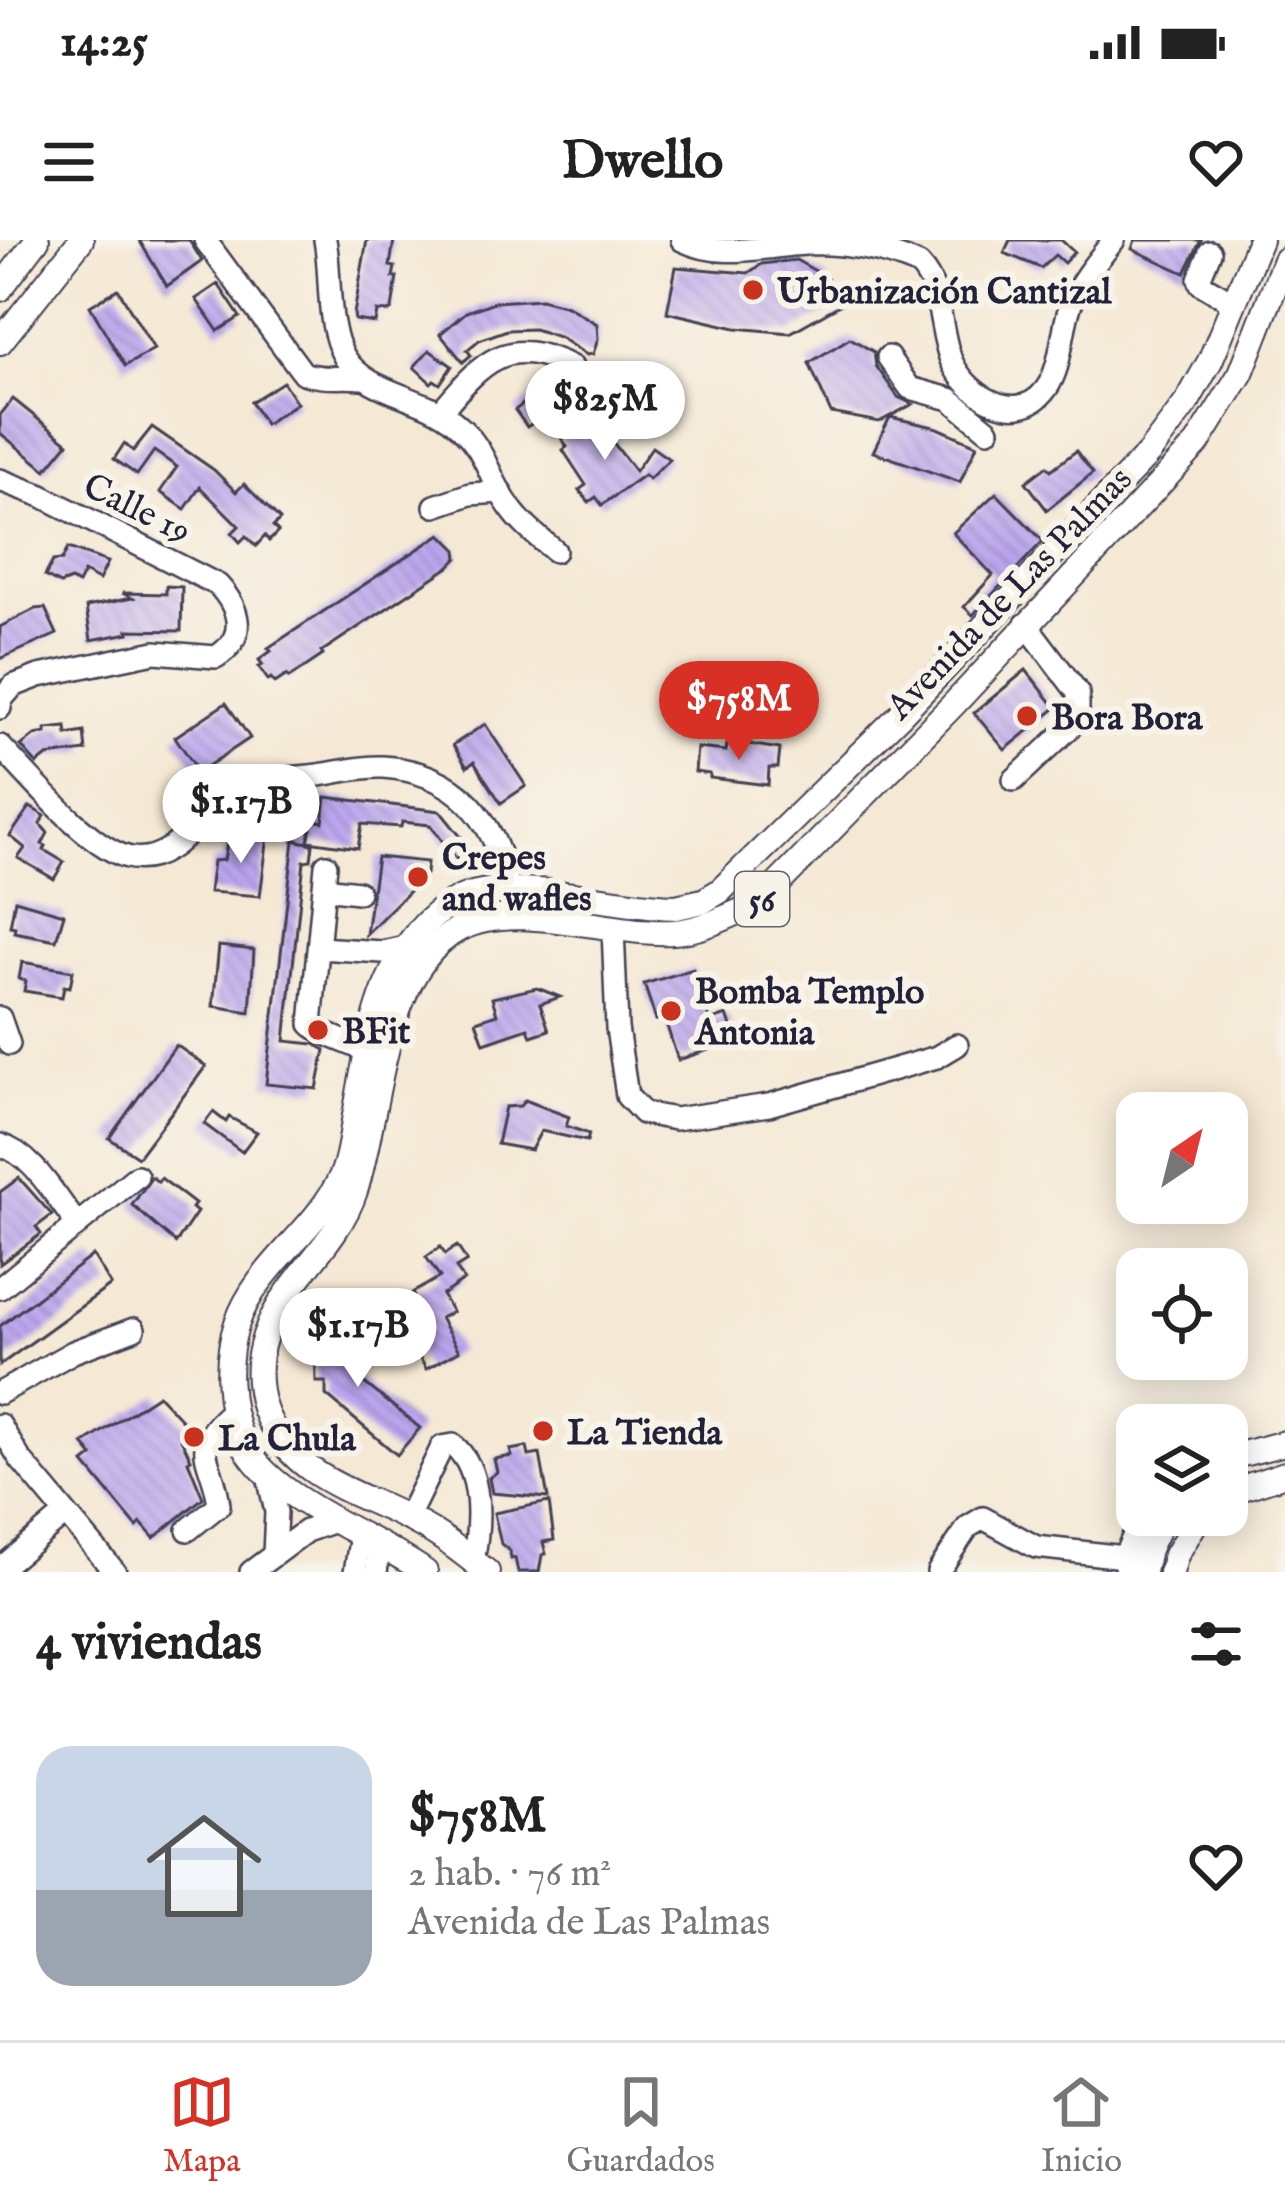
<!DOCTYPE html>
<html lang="es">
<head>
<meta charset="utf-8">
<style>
	:root { --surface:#fff; --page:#f2f2f2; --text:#222; --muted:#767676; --line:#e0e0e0; --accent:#d93025 }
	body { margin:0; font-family:"IM FELL English",serif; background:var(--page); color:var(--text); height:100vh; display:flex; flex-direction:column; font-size:45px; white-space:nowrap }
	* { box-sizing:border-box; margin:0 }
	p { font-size:39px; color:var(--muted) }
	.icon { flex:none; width:66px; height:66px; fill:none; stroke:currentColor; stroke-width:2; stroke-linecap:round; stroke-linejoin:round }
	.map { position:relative; height:1332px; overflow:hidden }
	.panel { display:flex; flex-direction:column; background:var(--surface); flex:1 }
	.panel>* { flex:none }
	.needle { width:78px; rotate:35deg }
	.tools { position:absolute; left:1116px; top:852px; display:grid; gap:24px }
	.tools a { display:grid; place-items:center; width:132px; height:132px; border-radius:24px; background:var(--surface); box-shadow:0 6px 30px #0003; font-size:60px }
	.price { position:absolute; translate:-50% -102px; padding:0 27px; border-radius:42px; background:#fff; color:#222; font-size:39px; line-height:78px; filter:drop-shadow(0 3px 6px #0008) }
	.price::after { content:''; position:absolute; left:50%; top:72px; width:36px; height:27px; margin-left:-18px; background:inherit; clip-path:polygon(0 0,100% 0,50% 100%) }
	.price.active { background:var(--accent); color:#fff }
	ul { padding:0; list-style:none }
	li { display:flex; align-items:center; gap:36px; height:300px; padding:0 36px }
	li+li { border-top:3px solid var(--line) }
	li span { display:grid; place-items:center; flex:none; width:336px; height:240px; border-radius:36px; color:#555 }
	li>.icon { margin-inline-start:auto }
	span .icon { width:144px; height:144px; fill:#fffc; stroke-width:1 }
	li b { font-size:51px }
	h2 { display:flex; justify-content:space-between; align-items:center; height:144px; padding:0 36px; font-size:51px }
	.status { display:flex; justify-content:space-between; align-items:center; height:84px; padding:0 60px; background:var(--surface); direction:ltr }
	.status svg { height:33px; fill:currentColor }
	header { display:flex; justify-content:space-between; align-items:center; height:156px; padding:0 36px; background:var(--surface); font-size:54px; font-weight:700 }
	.menu { display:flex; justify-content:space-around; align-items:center; height:168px; border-top:3px solid var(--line); background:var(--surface); font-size:33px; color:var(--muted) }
	.menu a { display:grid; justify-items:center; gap:6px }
	.menu .active { color:var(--accent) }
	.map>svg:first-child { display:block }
	.building { fill:url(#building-back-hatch) }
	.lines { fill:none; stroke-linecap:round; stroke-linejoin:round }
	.minor-casing { stroke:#424052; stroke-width:26 }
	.major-casing { stroke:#424052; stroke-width:28 }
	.minor { stroke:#fff; stroke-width:21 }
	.major { stroke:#fff; stroke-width:24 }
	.poi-dot { fill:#c8321e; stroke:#f7f3e8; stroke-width:4.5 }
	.labels { text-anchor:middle; stroke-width:12; stroke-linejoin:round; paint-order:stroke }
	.shield { fill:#f7f3e8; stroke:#62616f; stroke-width:3 }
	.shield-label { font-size:33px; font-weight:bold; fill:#22223b }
	.poi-label { font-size:36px; font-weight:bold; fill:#22223b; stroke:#f7f3e8; text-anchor:start }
	.street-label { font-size:36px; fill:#22223b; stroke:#f7f3e8 }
</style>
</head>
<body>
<div class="status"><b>14:25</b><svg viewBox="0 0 49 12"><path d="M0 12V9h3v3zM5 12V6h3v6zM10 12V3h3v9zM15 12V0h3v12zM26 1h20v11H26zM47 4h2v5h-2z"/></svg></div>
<header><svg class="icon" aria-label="menu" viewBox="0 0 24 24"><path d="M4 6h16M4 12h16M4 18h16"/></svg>Dwello<svg class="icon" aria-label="heart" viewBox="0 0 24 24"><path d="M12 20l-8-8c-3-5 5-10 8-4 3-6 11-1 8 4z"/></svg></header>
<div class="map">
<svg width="1285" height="1332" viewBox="0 0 1285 1332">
	<defs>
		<pattern id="building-back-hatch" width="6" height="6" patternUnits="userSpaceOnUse" patternTransform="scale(3)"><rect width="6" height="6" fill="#bca6ef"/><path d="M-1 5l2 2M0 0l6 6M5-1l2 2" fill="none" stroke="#9887c3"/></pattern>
	</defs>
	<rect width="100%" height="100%" fill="#f7f3e8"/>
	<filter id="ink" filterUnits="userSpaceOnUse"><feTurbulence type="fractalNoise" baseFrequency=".00833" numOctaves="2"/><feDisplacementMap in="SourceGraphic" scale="24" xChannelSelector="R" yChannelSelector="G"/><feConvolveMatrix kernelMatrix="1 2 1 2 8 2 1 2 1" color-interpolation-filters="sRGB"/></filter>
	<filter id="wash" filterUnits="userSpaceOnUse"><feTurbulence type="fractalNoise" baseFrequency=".004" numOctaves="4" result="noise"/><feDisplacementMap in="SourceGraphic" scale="48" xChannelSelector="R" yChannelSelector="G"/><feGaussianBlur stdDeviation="2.7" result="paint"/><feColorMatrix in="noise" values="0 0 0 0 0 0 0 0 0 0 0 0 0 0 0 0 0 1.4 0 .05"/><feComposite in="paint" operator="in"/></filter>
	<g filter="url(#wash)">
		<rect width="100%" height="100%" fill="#f5e8d4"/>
		<g id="blocks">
			<g class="building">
				<path d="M 139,0 L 189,0 L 202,21 L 167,46 Z"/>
				<path d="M 367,0 L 394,0 L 390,26 L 395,27 L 393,37 L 397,37 L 392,69 L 388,72 L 377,71 L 375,83 L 355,80 L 354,74 Z"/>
				<path d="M 1010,0 L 1061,0 L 1074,12 L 1064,23 L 1055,15 L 1041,28 L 1004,13 Z"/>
				<path d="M 1135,0 L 1201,0 L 1185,33 L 1132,9 Z"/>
				<path d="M 796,20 L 826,37 L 843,63 L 790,93 L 736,88 L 667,72 L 676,27 L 748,33 L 762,24 Z"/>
				<path d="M 218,44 L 240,77 L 218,91 L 196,59 Z"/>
				<path d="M 118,49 L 154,109 L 125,126 L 90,66 Z"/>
				<path d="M 541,59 L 567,66 L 597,84 L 598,99 L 593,114 L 587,115 L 559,97 L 534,89 L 507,90 L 479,100 L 467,110 L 471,115 L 463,122 L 440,94 L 466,72 L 494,62 Z"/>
				<path d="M 850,98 L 874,112 L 876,126 L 898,157 L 913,164 L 879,182 L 831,173 L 809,123 Z"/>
				<path d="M 429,110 L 452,126 L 440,144 L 434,140 L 431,143 L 414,127 Z"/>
				<path d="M 283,142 L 297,163 L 265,184 L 251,162 Z"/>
				<path d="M 543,149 L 556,167 L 527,187 L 515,170 Z"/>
				<path d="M 13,159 L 68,203 L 46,230 L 0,193 L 0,175 Z"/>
				<path d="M 890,177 L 938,188 L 977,205 L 960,242 L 873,212 Z"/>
				<path d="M 589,179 L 595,187 L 599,184 L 635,231 L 652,207 L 669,219 L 649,239 L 644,235 L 602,265 L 596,257 L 589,262 L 579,250 L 586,245 L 563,210 L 567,207 L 562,199 Z"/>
				<path d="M 152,187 L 214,230 L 236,252 L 244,244 L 280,280 L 273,287 L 278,292 L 269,301 L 265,296 L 256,306 L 246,296 L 240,302 L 232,293 L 239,286 L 200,247 L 185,269 L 160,252 L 177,227 L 154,211 L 137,235 L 114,219 L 124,204 L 133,211 Z"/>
				<path d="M 1076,211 L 1093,233 L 1047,270 L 1026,242 L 1047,226 L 1051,230 Z"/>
				<path d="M 996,253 L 1043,301 L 973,375 L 964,367 L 993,335 L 953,293 Z"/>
				<path d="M 441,294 L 457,310 L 458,318 L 449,327 L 321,412 L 323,415 L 289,438 L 287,435 L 275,443 L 271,438 L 268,440 L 259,427 L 263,425 L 259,420 L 271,411 L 268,408 Z"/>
				<path d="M 68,308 L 108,322 L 99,340 L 84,332 L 78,344 L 71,340 L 60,344 L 45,336 L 53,321 L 62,320 Z"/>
				<path d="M 166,346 L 182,347 L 181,391 L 128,390 L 129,393 L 91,400 L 86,367 L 132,358 L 122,353 L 166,354 Z"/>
				<path d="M 45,368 L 57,394 L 0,419 L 0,387 L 35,369 Z"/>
				<path d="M 1026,430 L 1056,468 L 1005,510 L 974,473 Z"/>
				<path d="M 226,463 L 250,498 L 199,532 L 175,497 Z"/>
				<path d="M 485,484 L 526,546 L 501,563 L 474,522 L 467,527 L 453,505 Z"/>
				<path d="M 66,487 L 67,495 L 84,492 L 86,511 L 47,516 L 37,524 L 21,506 L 35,495 L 46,493 L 46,489 Z"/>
				<path d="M 735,502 L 780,509 L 778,528 L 769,528 L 768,545 L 710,538 L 710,534 L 695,532 L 697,508 L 726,511 L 727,505 L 735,506 Z"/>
				<path d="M 326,557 L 440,571 L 478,618 L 459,622 L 430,585 L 402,582 L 401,587 L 362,584 L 358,608 L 308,601 L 313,580 L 323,582 Z"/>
				<path d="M 30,567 L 45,576 L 40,584 L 48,593 L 42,604 L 46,606 L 44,610 L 64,622 L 54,639 L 18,618 L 25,608 L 10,596 Z"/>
				<path d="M 229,592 L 268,596 L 260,656 L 209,652 L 213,621 L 224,620 Z"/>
				<path d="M 294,600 L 313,604 L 311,620 L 304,621 L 285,801 L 314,804 L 325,810 L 317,849 L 266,844 Z"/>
				<path d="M 377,617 L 427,622 L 426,634 L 366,694 Z"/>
				<path d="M 15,660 L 64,674 L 56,700 L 14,692 L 15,687 L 10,686 Z"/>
				<path d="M 219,706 L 254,710 L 250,772 L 213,766 Z"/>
				<path d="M 22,722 L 73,731 L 70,747 L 64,746 L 62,757 L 24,751 L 26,741 L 19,739 Z"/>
				<path d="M 693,729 L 710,781 L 727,775 L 736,801 L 678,820 L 664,777 L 656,780 L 644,744 Z"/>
				<path d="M 537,748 L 560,757 L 540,764 L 549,790 L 531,796 L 528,788 L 484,803 L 476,781 L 497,774 L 492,758 Z"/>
				<path d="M 176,805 L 206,826 L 138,917 L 109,898 Z"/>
				<path d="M 525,860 L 569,877 L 566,886 L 589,894 L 587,901 L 541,891 L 531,910 L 497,904 L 505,867 L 520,866 Z"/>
				<path d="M 213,872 L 226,882 L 229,877 L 257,892 L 242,912 L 204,884 Z"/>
				<path d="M 152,937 L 158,942 L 161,938 L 195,964 L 192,968 L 197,972 L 176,1003 L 132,965 Z"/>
				<path d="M 19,938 L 52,975 L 36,987 L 41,994 L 0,1024 L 0,952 Z"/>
				<path d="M 457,1006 L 467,1021 L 456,1028 L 464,1040 L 442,1055 L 452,1072 L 440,1078 L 459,1111 L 426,1129 L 411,1102 L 414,1101 L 405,1085 L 411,1081 L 407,1074 L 418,1064 L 412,1053 L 440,1037 L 426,1017 L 440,1007 L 445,1014 Z"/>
				<path d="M 93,1015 L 111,1045 L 0,1125 L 0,1086 Z"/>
				<path d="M 315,1087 L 351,1087 L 351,1127 L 357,1127 L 357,1137 L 420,1188 L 397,1215 L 326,1155 L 326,1142 L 316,1142 Z"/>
				<path d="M 158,1155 L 192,1191 L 181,1199 L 191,1219 L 188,1221 L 203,1258 L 154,1298 L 141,1283 L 137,1287 L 84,1223 L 93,1216 L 83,1204 Z"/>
				<path d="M 527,1207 L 529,1216 L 540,1214 L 548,1258 L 492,1253 L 489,1238 L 497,1232 L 494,1219 L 512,1216 L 510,1210 Z"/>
				<path d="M 549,1262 L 554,1300 L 543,1302 L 546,1314 L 542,1315 L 539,1332 L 518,1332 L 515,1318 L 511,1319 L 510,1311 L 501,1304 L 494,1273 Z"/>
			</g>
		</g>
	</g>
	<g filter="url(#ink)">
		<use href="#blocks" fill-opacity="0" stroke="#424052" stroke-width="3"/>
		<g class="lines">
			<defs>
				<g id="minor">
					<path d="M 205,0 L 303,133 C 322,140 341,136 361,138"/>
					<path d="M 325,0 C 332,36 325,85 345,118 C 368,154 422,155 454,182 C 488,210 486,234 509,266 C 521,284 538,297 555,311"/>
					<path d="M 682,0 C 723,20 763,6 806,4 C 842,2 886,10 919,25 C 943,50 939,90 951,120 C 965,154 1018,188 1046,149 C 1063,126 1061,87 1072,61 C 1082,38 1099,19 1114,0"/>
					<path d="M 1210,12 L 1199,39 L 1201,44 L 1234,63"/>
					<path d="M 888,117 L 910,148 L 950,159 L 988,190"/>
					<path d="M 441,171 C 483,121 507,94 572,127"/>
					<path d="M 0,240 L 42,256 L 218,345 C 240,369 248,397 216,417 L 155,412 L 39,436 L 13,446 L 1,460 L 0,468"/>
					<path d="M 435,266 L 470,254 L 501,252"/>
					<path d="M 0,506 C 28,535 92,612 132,618 C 176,625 203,568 238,550 C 261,538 293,538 319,535 C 339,532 362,526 383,527 C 458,532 496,579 509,650"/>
					<path d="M 1014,540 L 1078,480 L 1078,453 L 1026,384"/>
					<path d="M 326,625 L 311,784 C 324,797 352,802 369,813"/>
					<path d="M 324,648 L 358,652"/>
					<path d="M 613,688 L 617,788 L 627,856 L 643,873 L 675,879 L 769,865 L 937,817 L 957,805"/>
					<path d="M 319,708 L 382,712 L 405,707"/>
					<path d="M 0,778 L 9,804"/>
					<path d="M 0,905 C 33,914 56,958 77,984"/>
					<path d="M 0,1048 L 137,936"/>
					<path d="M 0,1153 L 73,1112 L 134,1089"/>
					<path d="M 0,1185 L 20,1219 L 115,1332"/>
					<path d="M 268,1236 L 276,1272 L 274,1314"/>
					<path d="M 407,1279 L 442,1207 L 453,1205 C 484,1231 480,1285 473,1321"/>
					<path d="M 188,1290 L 219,1265 C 214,1218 185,1209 233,1170"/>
					<path d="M 0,1329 L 65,1274"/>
					<path d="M 251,1332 L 306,1291 L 335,1281"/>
					<path d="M 355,1332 L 361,1295"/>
					<path d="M 376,1332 L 380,1306"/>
					<path d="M 938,1332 L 968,1287 L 983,1278 L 1036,1307 L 1124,1317"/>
					<path d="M 1126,1332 L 1124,1317 L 1143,1275"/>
				</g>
				<g id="major">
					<path d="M 0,49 L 37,0"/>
					<path d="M 0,102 L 81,0"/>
					<path d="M 1227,1218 L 1285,1203"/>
					<path d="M 1227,1253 L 1285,1234"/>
					<path d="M 425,1332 C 374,1295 267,1259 242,1200 C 227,1166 225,1119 237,1083 C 257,1025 317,991 342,935 C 349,918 351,900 354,881 C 369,802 380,700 459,659 C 507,634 619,667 676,667 L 703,661 L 720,651 L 899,476 L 1149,213 L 1187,162 L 1210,121 L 1260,0"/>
					<path d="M 487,1332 C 468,1317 449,1301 428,1289 C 372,1255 297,1244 268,1178 C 258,1157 256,1128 262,1106 C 276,1046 336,1009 355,951 C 380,874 381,730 459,689 C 517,659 610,696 674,692 C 703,690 734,674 760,662 L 953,465 L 1197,204 L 1241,133 L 1285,20"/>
					<path d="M 1143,1332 L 1148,1309 L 1164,1275"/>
					<path d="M 1171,1332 L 1176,1315 L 1200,1275"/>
				</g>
			</defs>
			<use href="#minor" class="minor-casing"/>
			<use href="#major" class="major-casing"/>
			<use href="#minor" class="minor"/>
			<use href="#major" class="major"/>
		</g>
	</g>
	<g class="poi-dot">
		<circle cx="753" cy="50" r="12"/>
		<circle cx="1027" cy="476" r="12"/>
		<circle cx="418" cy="637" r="12"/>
		<circle cx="671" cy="771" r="12"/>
		<circle cx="318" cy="790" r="12"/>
		<circle cx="543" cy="1191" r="12"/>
		<circle cx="194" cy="1197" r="12"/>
	</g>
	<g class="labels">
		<rect class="shield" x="735" y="632" width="54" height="54" rx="9"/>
		<g class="shield-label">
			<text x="762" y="671">56</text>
		</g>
		<g class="poi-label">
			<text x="777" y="63">Urbanización Cantizal</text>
			<text x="1051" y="489">Bora Bora</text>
			<text x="442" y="629">Crepes<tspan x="442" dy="41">and wafles</tspan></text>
			<text x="695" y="763">Bomba Templo<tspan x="695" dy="41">Antonia</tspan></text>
			<text x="342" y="803">BFit</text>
			<text x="567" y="1204">La Tienda</text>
			<text x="218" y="1210">La Chula</text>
		</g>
		<g class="street-label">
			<text transform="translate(138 267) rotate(26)" y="13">Calle 19</text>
			<text transform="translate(1008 352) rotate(-46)" y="13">Avenida de Las Palmas</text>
		</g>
	</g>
</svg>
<div class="tools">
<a><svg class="needle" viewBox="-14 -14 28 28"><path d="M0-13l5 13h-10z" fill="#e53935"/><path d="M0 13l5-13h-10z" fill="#767676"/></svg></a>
<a><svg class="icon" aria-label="locate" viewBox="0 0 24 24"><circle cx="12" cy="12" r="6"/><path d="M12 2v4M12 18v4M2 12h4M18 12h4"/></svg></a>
<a><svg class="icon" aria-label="layers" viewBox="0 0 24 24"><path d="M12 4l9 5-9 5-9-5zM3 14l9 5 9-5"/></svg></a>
</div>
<b class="price" style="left:605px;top:223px">$825M</b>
<b class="price active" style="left:739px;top:523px">$758M</b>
<b class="price" style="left:241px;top:626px">$1.17B</b>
<b class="price" style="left:358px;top:1150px">$1.17B</b>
</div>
<section class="panel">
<h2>4 viviendas<svg class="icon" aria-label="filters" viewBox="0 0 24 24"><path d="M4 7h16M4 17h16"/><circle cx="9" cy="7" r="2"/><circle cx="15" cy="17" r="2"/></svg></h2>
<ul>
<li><span style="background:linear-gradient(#c9d6e8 60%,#9aa5b1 0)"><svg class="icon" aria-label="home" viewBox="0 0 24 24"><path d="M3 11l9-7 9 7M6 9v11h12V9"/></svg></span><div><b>$758M</b><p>2 hab. · 76 m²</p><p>Avenida de Las Palmas</p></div><svg class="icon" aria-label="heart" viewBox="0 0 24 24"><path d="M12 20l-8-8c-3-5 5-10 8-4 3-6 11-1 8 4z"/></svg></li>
</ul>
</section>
<nav class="menu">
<a class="active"><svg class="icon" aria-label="map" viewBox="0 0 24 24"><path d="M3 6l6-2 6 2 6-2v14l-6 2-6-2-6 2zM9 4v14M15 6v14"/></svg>Mapa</a>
<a><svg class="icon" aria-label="saved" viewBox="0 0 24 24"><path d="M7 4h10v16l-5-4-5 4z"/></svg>Guardados</a>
<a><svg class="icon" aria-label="home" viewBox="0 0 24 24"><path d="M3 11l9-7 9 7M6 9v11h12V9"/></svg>Inicio</a>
</nav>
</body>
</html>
